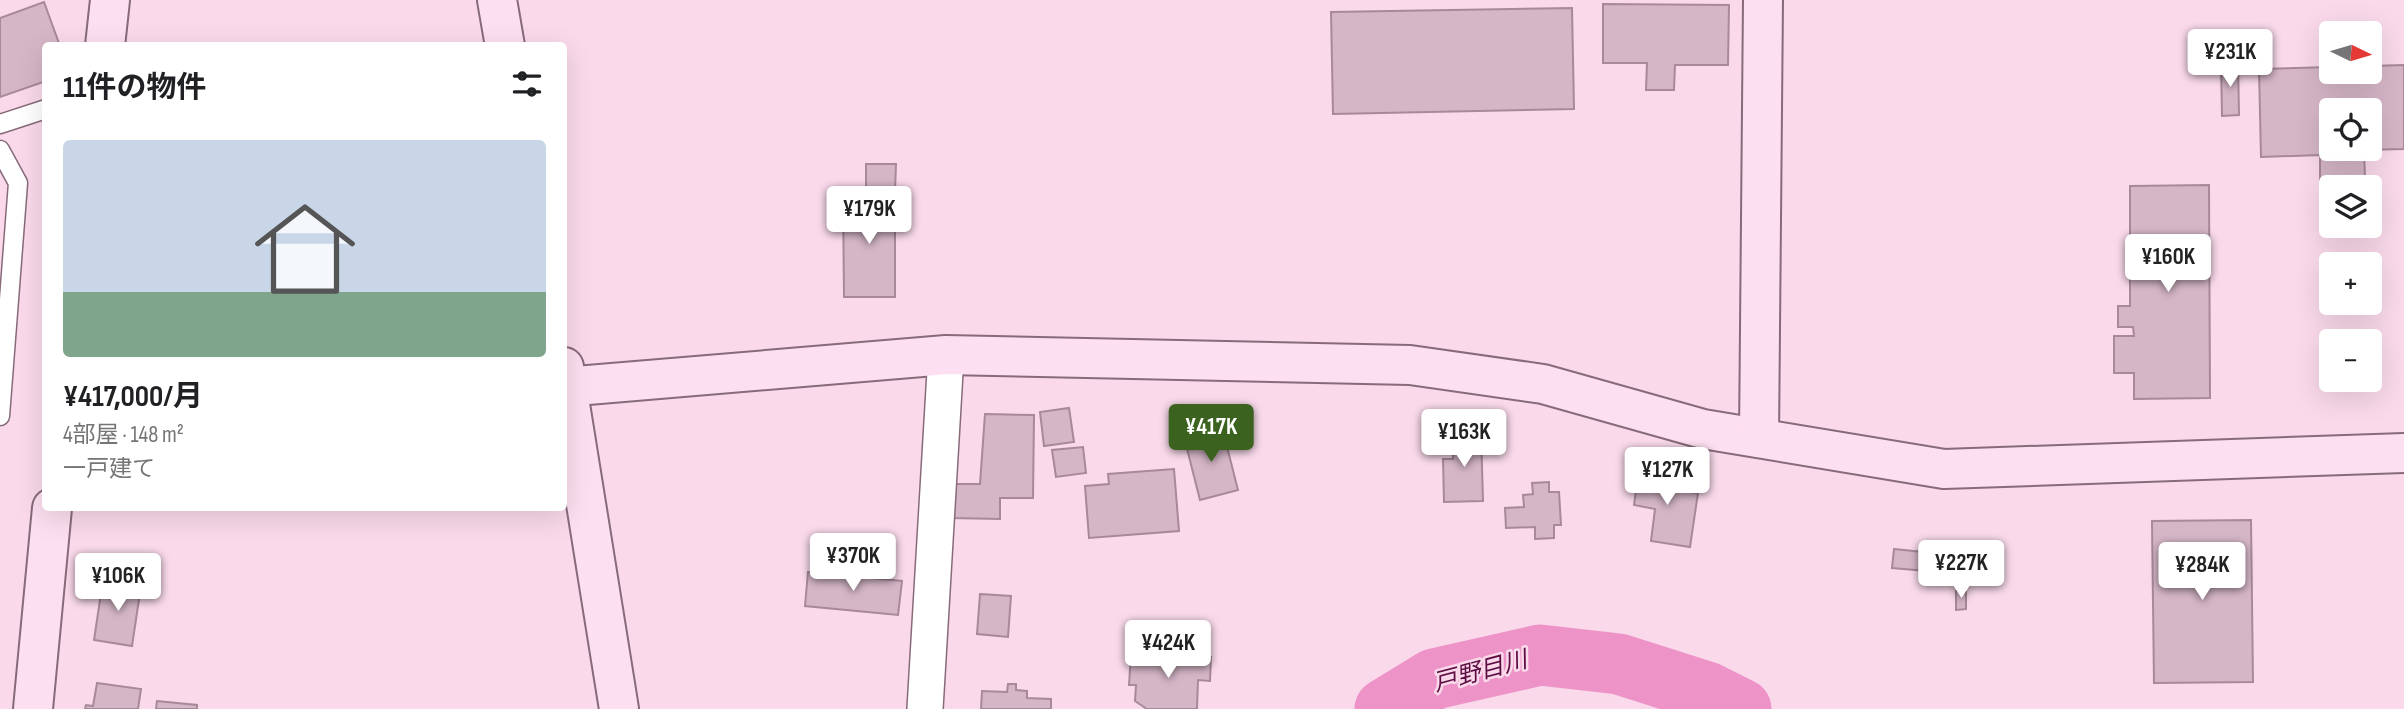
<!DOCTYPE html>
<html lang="ja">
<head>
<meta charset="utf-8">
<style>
	:root { --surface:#fff; --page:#f2f2f2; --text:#202124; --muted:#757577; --accent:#3b631f }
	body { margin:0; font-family:"Sofia Sans Condensed","Noto Sans JP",sans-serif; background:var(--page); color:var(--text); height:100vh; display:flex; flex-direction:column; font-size:26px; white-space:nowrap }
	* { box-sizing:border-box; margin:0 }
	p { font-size:23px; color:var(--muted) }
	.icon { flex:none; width:38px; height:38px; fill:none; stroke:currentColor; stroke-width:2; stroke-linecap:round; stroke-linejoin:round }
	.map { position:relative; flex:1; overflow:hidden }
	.details { position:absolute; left:42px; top:42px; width:525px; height:469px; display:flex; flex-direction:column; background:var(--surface); border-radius:7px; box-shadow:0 7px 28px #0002 }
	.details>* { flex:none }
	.needle { width:46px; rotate:95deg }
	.tools { position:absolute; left:2319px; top:21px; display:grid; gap:14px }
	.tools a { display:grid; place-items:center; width:63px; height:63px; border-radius:7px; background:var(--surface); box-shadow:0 7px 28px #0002; font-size:35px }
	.price { position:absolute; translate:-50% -60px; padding:0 16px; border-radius:7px; background:#fff; color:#222; font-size:23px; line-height:46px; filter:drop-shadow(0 2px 4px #0008) }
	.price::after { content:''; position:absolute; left:50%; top:42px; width:21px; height:16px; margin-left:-10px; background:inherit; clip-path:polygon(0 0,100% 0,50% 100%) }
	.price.selected { background:var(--accent); color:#fff }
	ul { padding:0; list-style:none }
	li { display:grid; align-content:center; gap:14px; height:371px; padding:0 21px }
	li span { display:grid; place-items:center; height:217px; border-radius:7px; color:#555 }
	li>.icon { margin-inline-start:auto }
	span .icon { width:126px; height:126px; fill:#fffc; stroke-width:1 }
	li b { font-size:30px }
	h2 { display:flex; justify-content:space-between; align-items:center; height:84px; padding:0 21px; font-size:30px }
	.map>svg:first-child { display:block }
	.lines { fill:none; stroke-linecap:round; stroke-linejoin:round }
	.river { stroke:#ee93c8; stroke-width:61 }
	.building { fill:#d5b6c7; stroke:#a78999; stroke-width:2; fill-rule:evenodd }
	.lane-casing { stroke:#876b7a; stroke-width:21 }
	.street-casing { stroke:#876b7a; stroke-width:38 }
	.secondary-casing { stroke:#876b7a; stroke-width:42 }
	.lane { stroke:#fff; stroke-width:18 }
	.street { stroke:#fff; stroke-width:35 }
	.secondary { stroke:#fcdff0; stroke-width:38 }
	.labels { text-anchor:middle; stroke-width:5; stroke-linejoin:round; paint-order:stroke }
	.water-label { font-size:24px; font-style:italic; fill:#5d0d43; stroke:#f9d9ea }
</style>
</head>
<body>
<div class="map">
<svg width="2404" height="709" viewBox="0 0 2404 709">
	<rect width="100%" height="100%" fill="#f9d9ea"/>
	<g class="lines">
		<path class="river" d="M 1385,709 L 1434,679 L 1540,655 L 1619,664 L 1707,692 L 1741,709"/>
	</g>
	<g class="building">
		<path d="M 44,2 L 60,46 L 46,46 L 46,81 L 0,97 L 0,18 Z"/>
		<path d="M 1603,4 L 1729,5 L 1728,65 L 1675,65 L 1674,90 L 1646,90 L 1647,63 L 1603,63 Z"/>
		<path d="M 1572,8 L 1574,109 L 1333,114 L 1331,12 Z"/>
		<path d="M 2221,62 L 2238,62 L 2239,115 L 2222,116 Z"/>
		<path d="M 2404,65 L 2404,149 L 2364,150 L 2365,178 L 2320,180 L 2320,155 L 2261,157 L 2259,69 L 2331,67 L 2331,72 L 2370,72 L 2370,66 ZM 2331,110 L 2370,110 L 2370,149 L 2331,149 Z"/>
		<path d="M 866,164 L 896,164 L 895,191 L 866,191 Z"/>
		<path d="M 2209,185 L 2210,398 L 2134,399 L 2134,373 L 2114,373 L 2114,336 L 2134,336 L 2133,327 L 2118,327 L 2118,306 L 2130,306 L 2130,186 Z"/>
		<path d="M 843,196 L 895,196 L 895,297 L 844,297 Z"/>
		<path d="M 1069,408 L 1074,442 L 1044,446 L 1040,412 Z"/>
		<path d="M 985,414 L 1034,415 L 1033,498 L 1000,498 L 1000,519 L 950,518 L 950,484 L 980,484 Z"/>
		<path d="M 1222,427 L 1238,490 L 1200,500 L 1184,437 Z"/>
		<path d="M 1481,432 L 1483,501 L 1444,502 L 1443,459 L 1453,459 L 1453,433 Z"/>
		<path d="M 1083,447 L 1086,473 L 1056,477 L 1052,450 Z"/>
		<path d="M 1174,469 L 1179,531 L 1089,538 L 1085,486 L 1109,484 L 1108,474 Z"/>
		<path d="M 1639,469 L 1676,475 L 1674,490 L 1698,493 L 1690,547 L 1651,541 L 1655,509 L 1634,505 Z"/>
		<path d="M 1549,482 L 1549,492 L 1559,492 L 1561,525 L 1554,525 L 1554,538 L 1535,539 L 1535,527 L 1506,528 L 1505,508 L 1524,507 L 1523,495 L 1533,494 L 1532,483 Z"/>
		<path d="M 2251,520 L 2253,682 L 2154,683 L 2152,521 Z"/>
		<path d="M 1894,549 L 1952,555 L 1950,573 L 1892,568 Z"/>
		<path d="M 1967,559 L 1978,560 L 1976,573 L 1965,572 Z"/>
		<path d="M 808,572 L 902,581 L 898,615 L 805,606 Z"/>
		<path d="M 103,580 L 141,586 L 132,646 L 94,640 Z"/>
		<path d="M 1956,591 L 1966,592 L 1966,609 L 1956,610 Z"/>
		<path d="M 980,594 L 1011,596 L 1008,637 L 977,634 Z"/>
		<path d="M 1131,654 L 1211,657 L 1210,681 L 1198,680 L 1197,709 L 1147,709 L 1135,701 L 1136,685 L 1129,685 Z"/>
		<path d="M 97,683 L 141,689 L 138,709 L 85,709 L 86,705 L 93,706 Z"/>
		<path d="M 1008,684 L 1016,684 L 1016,690 L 1027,691 L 1027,698 L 1051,699 L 1051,709 L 981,709 L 982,691 L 1007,692 Z"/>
		<path d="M 157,701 L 197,705 L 197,709 L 156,709 Z"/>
	</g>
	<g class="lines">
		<defs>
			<g id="lane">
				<path d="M 0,124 L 46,109"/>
				<path d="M 0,150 L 18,183 L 0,416"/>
			</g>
			<path id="street" d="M 925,709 L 946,355"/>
			<g id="secondary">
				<path d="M 497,0 L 505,46"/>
				<path d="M 105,46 L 110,0"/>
				<path d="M 564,367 L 619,709"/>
				<path d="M 564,387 L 946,355 L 1410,365 L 1543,384 L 1703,429 L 1944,469 L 2404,453"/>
				<path d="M 1759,438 L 1763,0"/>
				<path d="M 33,709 L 52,508"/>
			</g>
		</defs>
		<use href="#lane" class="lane-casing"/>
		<use href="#street" class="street-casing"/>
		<use href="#secondary" class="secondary-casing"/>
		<use href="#lane" class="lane"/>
		<use href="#street" class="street"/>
		<use href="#secondary" class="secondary"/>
	</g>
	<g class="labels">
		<g class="water-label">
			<text transform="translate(1480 671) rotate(-15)" y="8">戸野目川</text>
		</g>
	</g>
</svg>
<div class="tools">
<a><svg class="needle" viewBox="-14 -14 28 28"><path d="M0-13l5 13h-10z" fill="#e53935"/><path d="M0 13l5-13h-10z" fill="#757577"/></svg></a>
<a><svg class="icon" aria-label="locate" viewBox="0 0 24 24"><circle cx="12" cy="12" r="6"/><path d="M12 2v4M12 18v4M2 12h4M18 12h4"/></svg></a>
<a><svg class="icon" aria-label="layers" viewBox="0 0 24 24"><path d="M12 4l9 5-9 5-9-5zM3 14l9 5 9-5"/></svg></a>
<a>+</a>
<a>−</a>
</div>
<b class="price" style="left:2230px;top:89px">¥231K</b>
<b class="price" style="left:869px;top:246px">¥179K</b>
<b class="price" style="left:2168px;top:294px">¥160K</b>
<b class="price selected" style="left:1211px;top:464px">¥417K</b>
<b class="price" style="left:1464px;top:469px">¥163K</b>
<b class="price" style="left:1667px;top:507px">¥127K</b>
<b class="price" style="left:853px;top:593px">¥370K</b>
<b class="price" style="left:1961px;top:600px">¥227K</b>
<b class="price" style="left:2202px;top:602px">¥284K</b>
<b class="price" style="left:118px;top:613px">¥106K</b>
<b class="price" style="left:1168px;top:680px">¥424K</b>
<section class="details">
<h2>11件の物件<svg class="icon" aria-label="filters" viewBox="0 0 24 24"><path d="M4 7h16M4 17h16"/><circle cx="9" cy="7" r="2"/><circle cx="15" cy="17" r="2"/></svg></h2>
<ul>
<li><span style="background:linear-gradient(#c9d6e8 70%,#7fa58c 0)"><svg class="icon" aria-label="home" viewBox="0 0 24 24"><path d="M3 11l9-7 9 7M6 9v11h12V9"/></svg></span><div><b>¥417,000/月</b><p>4部屋 · 148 m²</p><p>一戸建て</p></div></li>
</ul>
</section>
</div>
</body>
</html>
